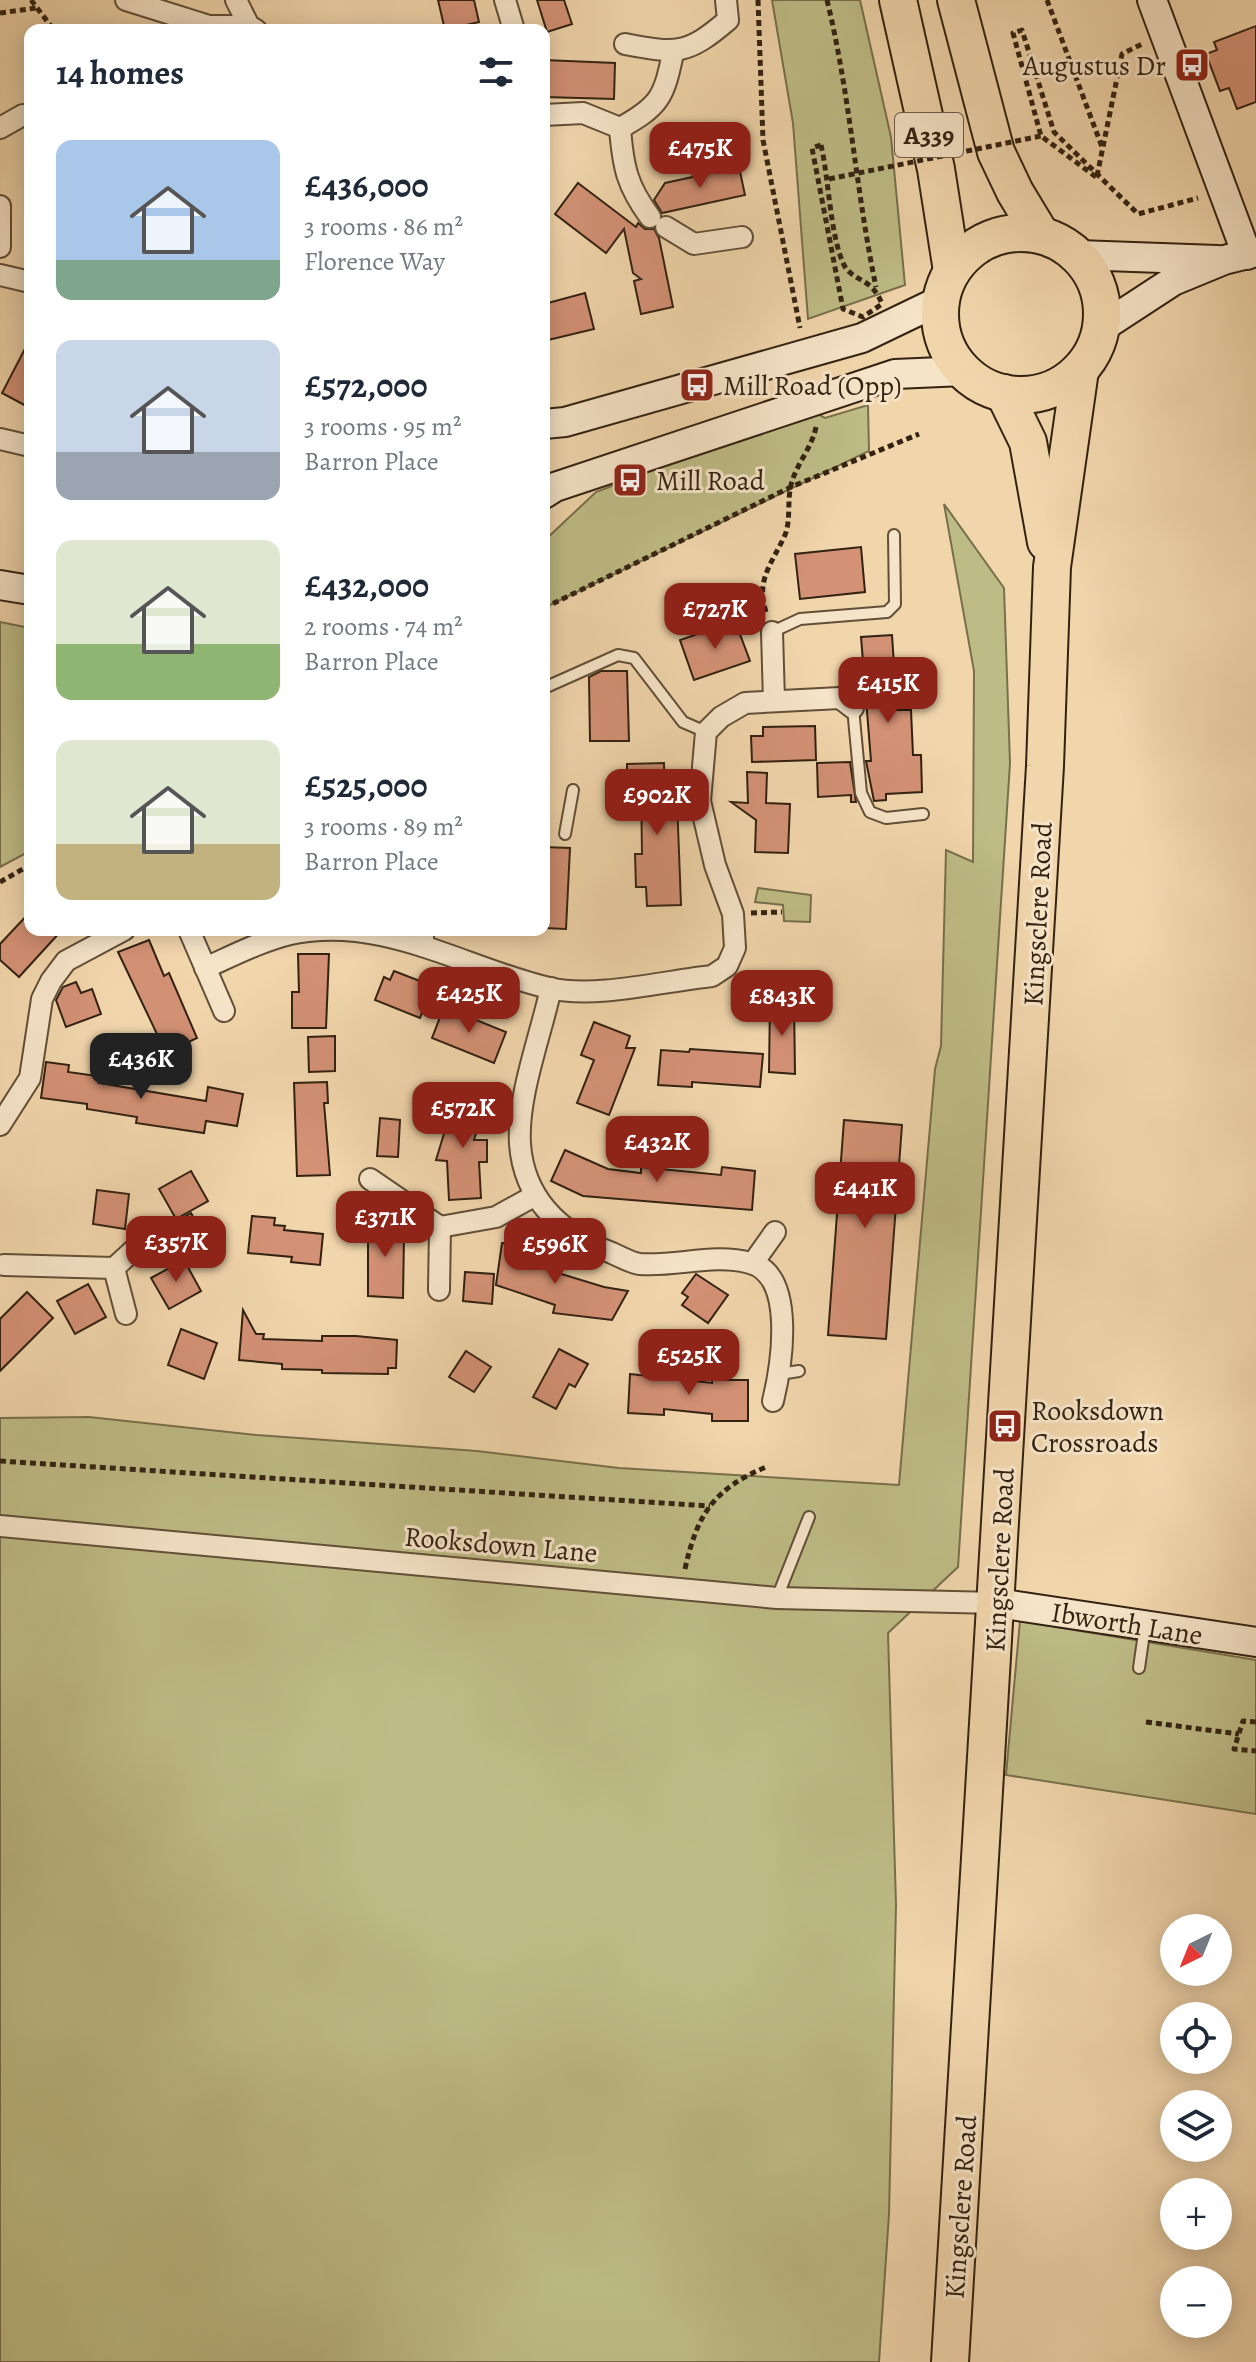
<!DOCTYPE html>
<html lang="en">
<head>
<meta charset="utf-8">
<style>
	:root { --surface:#fff; --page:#f2f2f3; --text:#1f2937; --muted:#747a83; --accent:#8f2418 }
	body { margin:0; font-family:Alegreya,serif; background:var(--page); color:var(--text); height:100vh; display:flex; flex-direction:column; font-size:30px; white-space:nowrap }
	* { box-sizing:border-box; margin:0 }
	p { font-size:26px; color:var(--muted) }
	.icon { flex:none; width:44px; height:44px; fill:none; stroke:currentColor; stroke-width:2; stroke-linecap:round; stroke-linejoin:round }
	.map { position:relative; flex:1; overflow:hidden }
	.details { position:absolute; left:24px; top:24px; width:526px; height:912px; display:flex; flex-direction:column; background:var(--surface); border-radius:16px; box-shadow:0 4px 20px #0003 }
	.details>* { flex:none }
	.needle { width:52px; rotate:223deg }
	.fabs { position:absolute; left:1160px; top:1914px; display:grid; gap:16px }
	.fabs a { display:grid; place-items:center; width:72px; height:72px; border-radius:50%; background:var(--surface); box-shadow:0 4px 20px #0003; font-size:40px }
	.price { position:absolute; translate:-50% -68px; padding:0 18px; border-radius:16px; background:var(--accent); color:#fff; font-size:26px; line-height:52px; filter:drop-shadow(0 2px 4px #0008) }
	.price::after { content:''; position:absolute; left:50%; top:48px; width:24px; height:18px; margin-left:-12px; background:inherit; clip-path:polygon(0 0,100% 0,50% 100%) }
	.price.active { background:#222; color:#fff }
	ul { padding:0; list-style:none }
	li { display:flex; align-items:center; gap:24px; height:200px; padding:0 32px }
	li span { display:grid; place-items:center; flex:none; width:224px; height:160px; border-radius:16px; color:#555 }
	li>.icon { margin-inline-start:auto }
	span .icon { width:96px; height:96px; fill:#fffc; stroke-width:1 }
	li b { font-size:34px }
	h2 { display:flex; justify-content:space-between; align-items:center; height:96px; padding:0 32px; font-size:34px }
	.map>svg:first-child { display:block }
	.green { fill:#bebc86; stroke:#786f4c; stroke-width:2 }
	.building { fill:#d39175; stroke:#332212; stroke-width:2 }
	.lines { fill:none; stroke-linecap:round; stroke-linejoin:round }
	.lane-casing { stroke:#624f38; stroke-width:14 }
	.street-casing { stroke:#624f38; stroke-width:24 }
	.secondary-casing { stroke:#332212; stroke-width:32 }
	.highway-casing { stroke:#332212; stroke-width:40 }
	.path { stroke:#332212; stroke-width:5; stroke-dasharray:6 4; stroke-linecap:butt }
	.lane { stroke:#f6e4c8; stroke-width:10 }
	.street { stroke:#f6e4c8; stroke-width:20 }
	.secondary { stroke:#f6e4c8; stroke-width:28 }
	.highway { stroke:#f1d5ab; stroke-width:36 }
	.path-bridge { stroke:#332212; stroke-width:5; stroke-dasharray:6 4; stroke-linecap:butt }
	.labels { text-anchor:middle; stroke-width:6; stroke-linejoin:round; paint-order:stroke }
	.shield { fill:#f6e4c8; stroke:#6e5c49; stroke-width:2 }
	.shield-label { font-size:26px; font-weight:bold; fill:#332212 }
	.poi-label { font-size:28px; fill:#332212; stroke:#f6e4c8; text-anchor:start }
	.street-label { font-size:28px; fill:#332212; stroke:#f6e4c8 }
</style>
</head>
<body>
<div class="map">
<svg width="1256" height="2362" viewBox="0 0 1256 2362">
	<rect width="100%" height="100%" fill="#f1d5ab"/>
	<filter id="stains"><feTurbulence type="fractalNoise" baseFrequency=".0025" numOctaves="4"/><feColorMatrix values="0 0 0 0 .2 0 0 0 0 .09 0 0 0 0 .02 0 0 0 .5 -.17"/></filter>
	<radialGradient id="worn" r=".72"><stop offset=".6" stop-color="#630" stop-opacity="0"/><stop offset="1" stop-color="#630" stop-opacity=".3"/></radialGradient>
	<g class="green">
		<path d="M 772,0 L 860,0 L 891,137 L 905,285 L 808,319 L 793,123 Z"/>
		<path d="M 868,405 L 869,451 L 544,608 L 544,541 L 596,492 L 810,410 L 825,418 Z"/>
		<path d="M 944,504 L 1004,588 L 1010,763 L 958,1567 L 888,1633 L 896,1905 L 889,2214 L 879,2362 L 0,2362 L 0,1418 L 89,1417 L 257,1435 L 477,1451 L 619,1468 L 899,1485 L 935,1069 L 941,1046 L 946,850 L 973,862 L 974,671 Z"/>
		<path d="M 0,622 L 30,628 L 30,851 L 0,867 Z"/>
		<path d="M 758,888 L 811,895 L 810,922 L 784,921 L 783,905 L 755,902 Z"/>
		<path d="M 1020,1621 L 1256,1660 L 1256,1814 L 1006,1775 Z"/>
	</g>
	<g class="building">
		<path d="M 438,0 L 474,0 L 479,22 L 445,30 Z"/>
		<path d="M 537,0 L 564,0 L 572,24 L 547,32 Z"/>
		<path d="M 1256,26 L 1256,102 L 1237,109 L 1229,88 L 1220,91 L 1206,54 L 1217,50 L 1214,42 Z"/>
		<path d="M 544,60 L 615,63 L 614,99 L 544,97 Z"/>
		<path d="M 739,167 L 745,195 L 662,213 L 654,200 L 665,183 Z"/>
		<path d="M 578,183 L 636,227 L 638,223 L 645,229 L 654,229 L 659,238 L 673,307 L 641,314 L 634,281 L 641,279 L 633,273 L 624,229 L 606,253 L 555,214 Z"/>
		<path d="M 585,293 L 594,329 L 544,341 L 544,304 Z"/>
		<path d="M 30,339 L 30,408 L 2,393 Z"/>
		<path d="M 861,547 L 865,592 L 800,599 L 795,554 Z"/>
		<path d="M 735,621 L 750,661 L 694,680 L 680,640 Z"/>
		<path d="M 892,635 L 897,710 L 911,710 L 913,755 L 921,755 L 922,792 L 886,794 L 886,800 L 874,801 L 866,761 L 871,761 L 861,637 Z"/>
		<path d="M 601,671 L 627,671 L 629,741 L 590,741 L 589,677 Z"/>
		<path d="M 815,726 L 816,760 L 752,762 L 751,736 L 763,736 L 763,727 Z"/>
		<path d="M 850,762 L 856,802 L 851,802 L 851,795 L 818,797 L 817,763 Z"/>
		<path d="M 664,763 L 665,801 L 677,800 L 681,905 L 647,906 L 646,887 L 636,887 L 635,854 L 642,854 L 641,784 L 627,784 L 627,764 Z"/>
		<path d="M 747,772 L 767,773 L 766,803 L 790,804 L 788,853 L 755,852 L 756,820 L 731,802 L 748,803 Z"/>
		<path d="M 544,847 L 570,848 L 566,929 L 544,928 Z"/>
		<path d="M 30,912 L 30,930 L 62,930 L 19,977 L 0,960 L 0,944 Z"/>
		<path d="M 149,940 L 164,976 L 169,973 L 197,1038 L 166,1053 L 118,952 Z"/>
		<path d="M 298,954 L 329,954 L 326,1028 L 292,1028 L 292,992 L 299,992 Z"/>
		<path d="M 394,971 L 433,986 L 420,1018 L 375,1000 L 384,977 L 390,980 Z"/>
		<path d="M 76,982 L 81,993 L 92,989 L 101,1014 L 66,1027 L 56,1000 L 63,987 Z"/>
		<path d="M 770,1002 L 794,1002 L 795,1074 L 769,1072 Z"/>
		<path d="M 444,1007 L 506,1032 L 494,1063 L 432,1038 Z"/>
		<path d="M 594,1022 L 630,1036 L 626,1048 L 635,1048 L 609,1115 L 577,1103 L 594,1060 L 581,1055 Z"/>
		<path d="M 335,1036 L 335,1071 L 309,1072 L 308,1037 Z"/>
		<path d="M 690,1049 L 763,1054 L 760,1087 L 692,1082 L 692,1087 L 658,1085 L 661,1050 L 689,1052 Z"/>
		<path d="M 46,1062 L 69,1065 L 68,1072 L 111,1078 L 100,1083 L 206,1101 L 208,1087 L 243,1094 L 237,1126 L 206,1121 L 204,1133 L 136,1123 L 137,1117 L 87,1109 L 87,1104 L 41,1098 Z"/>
		<path d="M 327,1082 L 328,1103 L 324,1103 L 330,1175 L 297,1176 L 294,1083 Z"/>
		<path d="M 455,1097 L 484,1105 L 474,1140 L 487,1140 L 487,1162 L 479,1162 L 481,1198 L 449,1200 L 447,1161 L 436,1160 Z"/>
		<path d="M 380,1118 L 400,1120 L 398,1157 L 377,1156 Z"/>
		<path d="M 844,1120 L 902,1125 L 886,1339 L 828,1335 Z"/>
		<path d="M 565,1150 L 608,1169 L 641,1173 L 641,1167 L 721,1175 L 722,1167 L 755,1171 L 752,1210 L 583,1196 L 551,1181 Z"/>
		<path d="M 191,1171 L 208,1201 L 176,1219 L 159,1189 Z"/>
		<path d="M 97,1190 L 129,1194 L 125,1229 L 93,1224 Z"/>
		<path d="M 191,1213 L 207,1244 L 175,1262 L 158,1231 Z"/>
		<path d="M 252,1216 L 275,1218 L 274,1225 L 285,1226 L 284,1230 L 323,1234 L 320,1265 L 291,1262 L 292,1257 L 248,1253 Z"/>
		<path d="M 368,1217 L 390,1218 L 390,1223 L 399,1224 L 398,1236 L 404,1236 L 403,1298 L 368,1296 Z"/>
		<path d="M 502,1243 L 534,1247 L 532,1265 L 604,1287 L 628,1291 L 612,1320 L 553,1313 L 555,1305 L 496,1285 Z"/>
		<path d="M 184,1260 L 201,1291 L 169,1309 L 151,1278 Z"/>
		<path d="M 465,1272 L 494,1274 L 492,1304 L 463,1301 Z"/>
		<path d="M 696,1274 L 728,1295 L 708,1323 L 682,1305 L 688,1297 L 682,1293 Z"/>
		<path d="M 88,1284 L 106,1317 L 75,1334 L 57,1301 Z"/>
		<path d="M 27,1292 L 53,1318 L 0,1371 L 0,1319 Z"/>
		<path d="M 243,1310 L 256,1334 L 264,1334 L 263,1339 L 322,1341 L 322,1336 L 356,1336 L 397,1340 L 396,1368 L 388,1368 L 388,1374 L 322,1373 L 322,1370 L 282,1369 L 282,1364 L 239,1360 Z"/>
		<path d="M 181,1329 L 217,1343 L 204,1379 L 168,1365 Z"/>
		<path d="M 559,1349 L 588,1364 L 575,1387 L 569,1384 L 556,1409 L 533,1397 Z"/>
		<path d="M 466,1351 L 491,1367 L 474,1392 L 449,1377 Z"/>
		<path d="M 630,1374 L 712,1383 L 712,1380 L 748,1380 L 748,1421 L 712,1421 L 712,1414 L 664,1409 L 664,1415 L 628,1413 Z"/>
	</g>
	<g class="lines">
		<defs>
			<g id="lane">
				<path d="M 772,632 L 800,619 L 887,612 L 895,604 L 894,535"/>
				<path d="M 544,688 L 618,655 L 634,658 L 683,722 L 706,732"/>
				<path d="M 853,708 L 861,793 L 870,812 L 886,818 L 923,814"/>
				<path d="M 565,834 L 573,790"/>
				<path d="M 428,946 L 428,930"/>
				<path d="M 780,1374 L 799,1371"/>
				<path d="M 777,1598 L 809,1517"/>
				<path d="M 1139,1668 L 1145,1626"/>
			</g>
			<g id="street">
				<path d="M 126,0 L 209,26 L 249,26"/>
				<path d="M 236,0 L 249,26 L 256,30"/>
				<path d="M 505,0 L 514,30"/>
				<path d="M 625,44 C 677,54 687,55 728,20 L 726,0"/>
				<path d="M 544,115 L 583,113 L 620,128"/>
				<path d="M 0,128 L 23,115"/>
				<path d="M 620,128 C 660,106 664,97 673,53"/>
				<path d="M 620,128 C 623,167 627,186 650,217"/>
				<path d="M 0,206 L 0,247"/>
				<path d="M 666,227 L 694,244 L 742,237"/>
				<path d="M 0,275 L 30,282"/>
				<path d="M 0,439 L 30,446"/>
				<path d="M 772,632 L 774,701"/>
				<path d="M 189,930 L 224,1011"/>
				<path d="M 205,968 C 232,956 261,941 290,934 C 383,914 463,968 549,988 C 596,999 664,981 712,976 L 727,966 L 735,948 L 733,914 L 715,865 L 700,801 L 706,732 L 721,717 L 745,703 L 840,698 L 853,708"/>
				<path d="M 551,988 C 541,1035 517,1096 520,1144 C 524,1200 562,1234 612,1253 C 621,1257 631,1263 640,1264 C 676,1267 714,1253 750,1263 C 797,1275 781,1368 773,1401"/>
				<path d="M 0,1125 L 30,1078 L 42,999 L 51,981 L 66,961 L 124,930"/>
				<path d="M 370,1179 L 440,1227 L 496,1217 L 534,1196"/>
				<path d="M 753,1263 L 775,1232"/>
				<path d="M 4,1265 L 114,1268 L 138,1246"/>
				<path d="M 114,1268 L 126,1314"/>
				<path d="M 439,1290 L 440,1227"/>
				<path d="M 0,1526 L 777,1598 L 997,1603"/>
			</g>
			<g id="secondary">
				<path d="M 1152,0 L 1247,255"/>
				<path d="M 1078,255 L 1217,260"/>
				<path d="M 1101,328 L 1173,281 L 1224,260 L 1256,252"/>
				<path d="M 544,424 L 565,422 L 862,338 L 941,300"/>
				<path d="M 544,494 L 555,487 L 895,374 L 964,371"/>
				<path d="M 0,585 L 30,590"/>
				<path d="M 997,1603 L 1256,1642"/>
			</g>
			<g id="highway">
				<path d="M 898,0 L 936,169 L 952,271"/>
				<path d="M 956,0 L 996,152 L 1015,192 L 1041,235"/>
				<circle cx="1021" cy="314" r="81"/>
				<path d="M 1004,393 L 1028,442 L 1046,542"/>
				<path d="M 950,2362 L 1045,766 L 1052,567 L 1080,370"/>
			</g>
		</defs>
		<use href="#lane" class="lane-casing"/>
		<use href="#street" class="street-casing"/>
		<use href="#secondary" class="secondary-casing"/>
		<use href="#highway" class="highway-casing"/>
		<g class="path">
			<path d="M 31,0 L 54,30"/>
			<path d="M 758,0 L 763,140 L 800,328"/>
			<path d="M 827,0 C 850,94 856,192 876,287"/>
			<path d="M 1047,0 L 1102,147"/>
			<path d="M 0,13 L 36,8"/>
			<path d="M 821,145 C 829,179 830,236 844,265 C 853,282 872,277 882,304 L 863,317 L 843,309 L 812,148 Z"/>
			<path d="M 1097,176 L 1122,54 L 1142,44"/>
			<path d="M 1096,177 L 1041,136 L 1013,33 L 1022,30 L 1054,132 L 1138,214 L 1198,198"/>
			<path d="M 544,608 L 791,487 L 919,434"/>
			<path d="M 766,612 C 755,580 773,562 785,535 C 791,520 787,501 791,485 C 796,464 812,448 816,427"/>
			<path d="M 0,882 L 30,865"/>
			<path d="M 751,913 L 782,912"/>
			<path d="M 0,1461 L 710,1506"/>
			<path d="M 685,1569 C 697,1514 714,1489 766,1467"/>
			<path d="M 1146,1722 L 1239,1734"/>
			<path d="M 1256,1722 L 1243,1721 L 1234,1749 L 1256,1751"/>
		</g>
		<use href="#lane" class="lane"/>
		<use href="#street" class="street"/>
		<use href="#secondary" class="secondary"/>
		<use href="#highway" class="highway"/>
		<path class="path-bridge" d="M 829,179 L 1041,136"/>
	</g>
	<defs>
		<symbol id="bus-square" viewBox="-11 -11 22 22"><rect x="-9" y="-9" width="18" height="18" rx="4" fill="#8f2418" stroke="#f6e4c8"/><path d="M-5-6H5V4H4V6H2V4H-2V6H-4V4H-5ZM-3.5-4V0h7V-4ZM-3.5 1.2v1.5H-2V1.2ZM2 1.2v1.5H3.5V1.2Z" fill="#fff"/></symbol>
	</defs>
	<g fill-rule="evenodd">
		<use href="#bus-square" x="1172" y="45" width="40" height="40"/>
		<use href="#bus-square" x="677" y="365" width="40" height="40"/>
		<use href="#bus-square" x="610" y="460" width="40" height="40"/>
		<use href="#bus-square" x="985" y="1406" width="40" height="40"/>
	</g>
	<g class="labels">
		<rect class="shield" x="895" y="113" width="68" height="44" rx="6"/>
		<g class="shield-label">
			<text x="929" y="144">A339</text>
		</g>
		<g class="poi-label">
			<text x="1166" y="75" text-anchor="end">Augustus Dr</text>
			<text x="723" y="395">Mill Road (Opp)</text>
			<text x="656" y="490">Mill Road</text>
			<text x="1031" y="1420">Rooksdown<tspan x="1031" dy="32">Crossroads</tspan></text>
		</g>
		<g class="street-label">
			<text transform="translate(1037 914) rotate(-87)" y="10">Kingsclere Road</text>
			<text transform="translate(501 1544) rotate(5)" y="10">Rooksdown Lane</text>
			<text transform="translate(999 1560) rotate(-87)" y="10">Kingsclere Road</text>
			<text transform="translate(1127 1623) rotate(9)" y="10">Ibworth Lane</text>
			<text transform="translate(960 2207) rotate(-86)" y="10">Kingsclere Road</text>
		</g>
	</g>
	<rect width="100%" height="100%" filter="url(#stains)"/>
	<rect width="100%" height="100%" fill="url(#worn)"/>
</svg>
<div class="fabs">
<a><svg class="needle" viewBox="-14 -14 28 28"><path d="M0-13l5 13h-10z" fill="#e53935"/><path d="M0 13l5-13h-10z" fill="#747a83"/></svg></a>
<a><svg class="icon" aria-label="locate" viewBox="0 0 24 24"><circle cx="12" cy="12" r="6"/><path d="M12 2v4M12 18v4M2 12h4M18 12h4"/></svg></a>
<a><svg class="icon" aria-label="layers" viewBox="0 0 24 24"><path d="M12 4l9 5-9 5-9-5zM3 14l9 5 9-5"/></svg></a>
<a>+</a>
<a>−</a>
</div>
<b class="price" style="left:700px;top:190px">£475K</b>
<b class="price" style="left:715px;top:651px">£727K</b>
<b class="price" style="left:888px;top:725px">£415K</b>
<b class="price" style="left:657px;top:837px">£902K</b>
<b class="price" style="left:469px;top:1035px">£425K</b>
<b class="price" style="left:782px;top:1038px">£843K</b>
<b class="price active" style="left:141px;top:1101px">£436K</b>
<b class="price" style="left:463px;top:1150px">£572K</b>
<b class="price" style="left:657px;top:1184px">£432K</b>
<b class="price" style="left:865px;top:1230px">£441K</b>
<b class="price" style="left:385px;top:1259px">£371K</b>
<b class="price" style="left:176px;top:1284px">£357K</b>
<b class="price" style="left:555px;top:1286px">£596K</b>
<b class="price" style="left:689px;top:1397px">£525K</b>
<section class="details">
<h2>14 homes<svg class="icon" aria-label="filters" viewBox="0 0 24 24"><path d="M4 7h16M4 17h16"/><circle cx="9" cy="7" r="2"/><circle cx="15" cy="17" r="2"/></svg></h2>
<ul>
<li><span style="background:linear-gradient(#a9c7e8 75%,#7fa58c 0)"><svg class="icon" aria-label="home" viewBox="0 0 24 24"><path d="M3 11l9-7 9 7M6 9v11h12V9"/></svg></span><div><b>£436,000</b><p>3 rooms · 86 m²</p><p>Florence Way</p></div></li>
<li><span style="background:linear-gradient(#c9d6e8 70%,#9aa5b1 0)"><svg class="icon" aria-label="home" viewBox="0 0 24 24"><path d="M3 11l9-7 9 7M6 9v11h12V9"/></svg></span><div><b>£572,000</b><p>3 rooms · 95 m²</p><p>Barron Place</p></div></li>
<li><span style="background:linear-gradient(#dfe7d0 65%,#8fb573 0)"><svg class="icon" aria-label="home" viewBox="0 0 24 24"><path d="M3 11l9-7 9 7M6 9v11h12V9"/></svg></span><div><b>£432,000</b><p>2 rooms · 74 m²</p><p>Barron Place</p></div></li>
<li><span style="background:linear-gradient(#dfe7d0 65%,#c2b280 0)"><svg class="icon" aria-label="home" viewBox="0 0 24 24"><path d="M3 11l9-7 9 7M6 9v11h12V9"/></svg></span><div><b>£525,000</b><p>3 rooms · 89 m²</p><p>Barron Place</p></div></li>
</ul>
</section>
</div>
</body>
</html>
